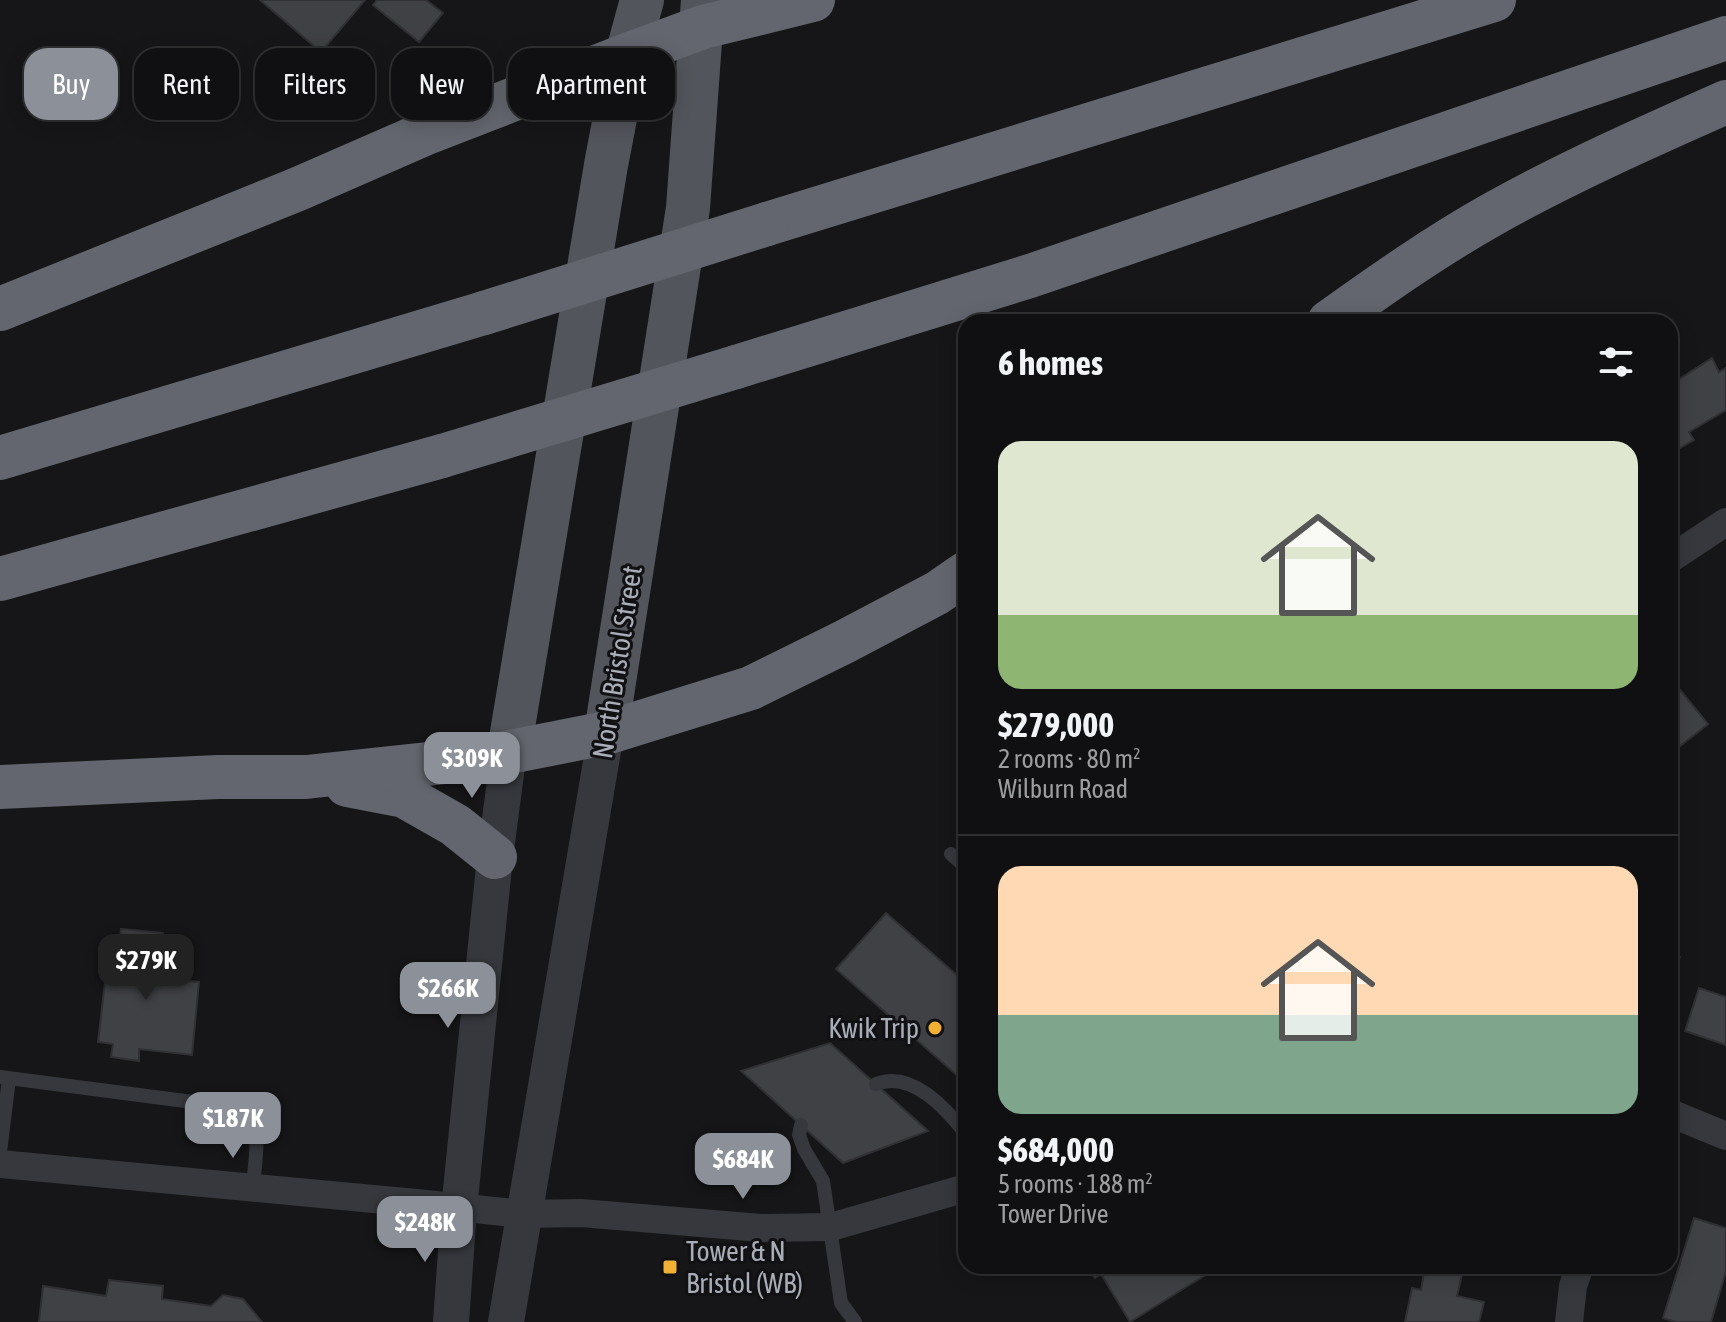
<!DOCTYPE html>
<html lang="en">
<head>
<meta charset="utf-8">
<style>
	:root { --surface:#101012; --page:#1e1e20; --text:#f1f3f6; --muted:#9c9d9f; --line:#303032; --accent:#8c9099 }
	body { margin:0; font-family:"Asap Condensed",sans-serif; background:var(--page); color:var(--text); height:100vh; display:flex; flex-direction:column; font-size:30px; white-space:nowrap }
	* { box-sizing:border-box; margin:0 }
	p { font-size:26px; color:var(--muted) }
	.icon { flex:none; width:44px; height:44px; fill:none; stroke:currentColor; stroke-width:2; stroke-linecap:round; stroke-linejoin:round }
	.map { position:relative; flex:1; overflow:hidden }
	.details { position:absolute; left:958px; top:314px; width:720px; height:960px; display:flex; flex-direction:column; background:var(--surface); border-radius:24px; box-shadow:0 4px 20px #0003,0 0 0 2px var(--line) }
	.details>* { flex:none }
	.banner { position:absolute; left:24px; top:48px; width:760px; height:72px; display:flex; gap:16px }
	.price { position:absolute; translate:-50% -68px; padding:0 18px; border-radius:16px; background:var(--accent); color:#fff; font-size:26px; line-height:52px; filter:drop-shadow(0 2px 4px #0008) }
	.price::after { content:''; position:absolute; left:50%; top:48px; width:24px; height:18px; margin-left:-12px; background:inherit; clip-path:polygon(0 0,100% 0,50% 100%) }
	.price.current { background:#222; color:#fff }
	ul { padding:0; list-style:none }
	li { display:grid; align-content:center; gap:16px; height:424px; padding:0 40px }
	li+li { border-top:2px solid var(--line) }
	li span { display:grid; place-items:center; height:248px; border-radius:24px; color:#555 }
	li>.icon { margin-inline-start:auto }
	span .icon { width:144px; height:144px; fill:#fffc; stroke-width:1 }
	li b { font-size:34px }
	h2 { display:flex; justify-content:space-between; align-items:center; height:96px; padding:0 40px; font-size:34px }
	.chip { padding:0 28px; border-radius:24px; background:var(--surface); box-shadow:0 4px 20px #0003,0 0 0 2px var(--line); font-size:28px; line-height:72px }
	.chip.current { background:var(--accent); color:#fff }
	.map>svg:first-child { display:block }
	.building { fill:#404145; stroke:#303034; stroke-width:2 }
	.lines { fill:none; stroke-linecap:round; stroke-linejoin:round }
	.service { stroke:#37383d; stroke-width:14 }
	.minor { stroke:#37383d; stroke-width:28 }
	.tertiary { stroke:#37383d; stroke-width:36 }
	.primary { stroke:#53555c; stroke-width:44 }
	.motorway { stroke:#63666e; stroke-width:44 }
	.motorway-bridge { stroke:#63666e; stroke-width:44 }
	.poi-dot { fill:#f2b134; stroke:#111113; stroke-width:3 }
	.labels { text-anchor:middle; stroke-width:6; stroke-linejoin:round; paint-order:stroke }
	.street-label { font-size:28px; fill:#a8adb8; stroke:#111113 }
	.poi-label { font-size:28px; fill:#a8adb8; stroke:#111113; text-anchor:end }
</style>
</head>
<body>
<div class="map">
<svg width="1726" height="1322" viewBox="0 0 1726 1322">
	<rect width="100%" height="100%" fill="#161618"/>
	<g class="building">
		<path d="M 260,0 L 365,0 L 321,52 Z"/>
		<path d="M 377,0 L 426,0 L 443,13 L 419,42 L 373,5 Z"/>
		<path d="M 1712,358 L 1719,372 L 1726,368 L 1726,410 L 1689,432 L 1694,440 L 1673,452 L 1670,448 L 1670,385 Z"/>
		<path d="M 1672,680 L 1708,724 L 1670,754 L 1670,682 Z"/>
		<path d="M 886,913 L 966,983 L 966,1074 L 961,1079 L 836,969 Z"/>
		<path d="M 121,929 L 163,933 L 158,978 L 199,982 L 192,1055 L 139,1049 L 139,1061 L 111,1057 L 113,1044 L 98,1042 L 106,973 L 116,974 Z"/>
		<path d="M 1670,951 L 1680,957 L 1670,972 Z"/>
		<path d="M 1699,988 L 1726,997 L 1726,1045 L 1685,1031 Z"/>
		<path d="M 830,1043 L 928,1131 L 843,1163 L 741,1071 Z"/>
		<path d="M 1694,1218 L 1726,1228 L 1726,1271 L 1711,1322 L 1676,1322 L 1663,1318 Z"/>
		<path d="M 1087,1266 L 1197,1266 L 1204,1276 L 1130,1322 L 1101,1274 L 1095,1278 Z"/>
		<path d="M 1425,1266 L 1464,1266 L 1457,1296 L 1484,1302 L 1479,1322 L 1405,1322 L 1412,1288 L 1421,1290 Z"/>
		<path d="M 109,1280 L 163,1286 L 162,1299 L 211,1306 L 223,1295 L 243,1299 L 262,1322 L 39,1322 L 43,1286 L 106,1296 Z"/>
	</g>
	<g class="lines">
		<g class="service">
			<path d="M 951,854 L 966,867"/>
			<path d="M 0,1077 L 239,1108 C 266,1123 254,1160 253,1188"/>
			<path d="M 876,1084 C 911,1070 946,1108 966,1134"/>
			<path d="M 801,1125 L 799,1135 L 804,1149 L 823,1181 L 841,1303 L 855,1322"/>
			<path d="M 0,1152 L 9,1079"/>
		</g>
		<g class="minor">
			<path d="M 1670,559 L 1726,522"/>
			<path d="M 1670,1113 L 1726,1136"/>
			<path d="M 0,1164 L 416,1203 L 523,1214 L 581,1213 L 761,1228 L 831,1227 L 966,1188"/>
			<path d="M 1569,1322 L 1573,1286 L 1580,1266"/>
		</g>
		<g class="tertiary">
			<path d="M 451,1322 L 459,1209 L 495,857 L 509,751"/>
			<path d="M 506,1322 L 606,733"/>
		</g>
		<g class="primary">
			<path d="M 606,733 L 688,208 L 703,0"/>
			<path d="M 509,751 L 606,165 L 627,55 L 642,0"/>
		</g>
		<g class="motorway">
			<path d="M 767,224 L 1494,0"/>
			<path d="M 0,309 L 298,189 L 424,134 L 627,55 L 703,27 L 813,0"/>
			<path d="M 1329,322 C 1382,284 1436,246 1493,214 C 1568,172 1647,137 1726,102"/>
			<path d="M 736,367 L 1030,276 L 1726,38"/>
			<path d="M 0,458 L 484,313"/>
			<path d="M 0,579 L 442,456"/>
			<path d="M 347,785 L 404,796 L 455,825 L 495,857"/>
			<path d="M 0,787 L 218,777 L 306,777 L 474,759 L 606,733 L 751,688 L 844,642 L 937,593 L 966,573"/>
		</g>
		<g class="motorway-bridge">
			<path d="M 484,313 L 767,224"/>
			<path d="M 442,456 L 736,367"/>
		</g>
	</g>
	<g class="poi-dot">
		<circle cx="935" cy="1028" r="8"/>
		<rect x="662" y="1259" width="16" height="16" rx="4"/>
	</g>
	<g class="labels">
		<g class="street-label">
			<text transform="translate(617 662) rotate(-81)" y="10">North Bristol Street</text>
		</g>
		<g class="poi-label">
			<text x="919" y="1038">Kwik Trip</text>
			<text x="686" y="1261" text-anchor="start">Tower &amp; N<tspan x="686" dy="32">Bristol (WB)</tspan></text>
		</g>
	</g>
</svg>
<b class="price" style="left:472px;top:800px">$309K</b>
<b class="price current" style="left:146px;top:1002px">$279K</b>
<b class="price" style="left:448px;top:1030px">$266K</b>
<b class="price" style="left:233px;top:1160px">$187K</b>
<b class="price" style="left:743px;top:1201px">$684K</b>
<b class="price" style="left:425px;top:1264px">$248K</b>
<div class="banner">
<a class="chip current">Buy</a>
<a class="chip">Rent</a>
<a class="chip">Filters</a>
<a class="chip">New</a>
<a class="chip">Apartment</a>
</div>
<section class="details">
<h2>6 homes<svg class="icon" aria-label="filters" viewBox="0 0 24 24"><path d="M4 7h16M4 17h16"/><circle cx="9" cy="7" r="2"/><circle cx="15" cy="17" r="2"/></svg></h2>
<ul>
<li><span style="background:linear-gradient(#dfe7d0 70%,#8fb573 0)"><svg class="icon" aria-label="home" viewBox="0 0 24 24"><path d="M3 11l9-7 9 7M6 9v11h12V9"/></svg></span><div><b>$279,000</b><p>2 rooms · 80 m²</p><p>Wilburn Road</p></div></li>
<li><span style="background:linear-gradient(#ffd9b3 60%,#7fa58c 0)"><svg class="icon" aria-label="home" viewBox="0 0 24 24"><path d="M3 11l9-7 9 7M6 9v11h12V9"/></svg></span><div><b>$684,000</b><p>5 rooms · 188 m²</p><p>Tower Drive</p></div></li>
</ul>
</section>
</div>
</body>
</html>
